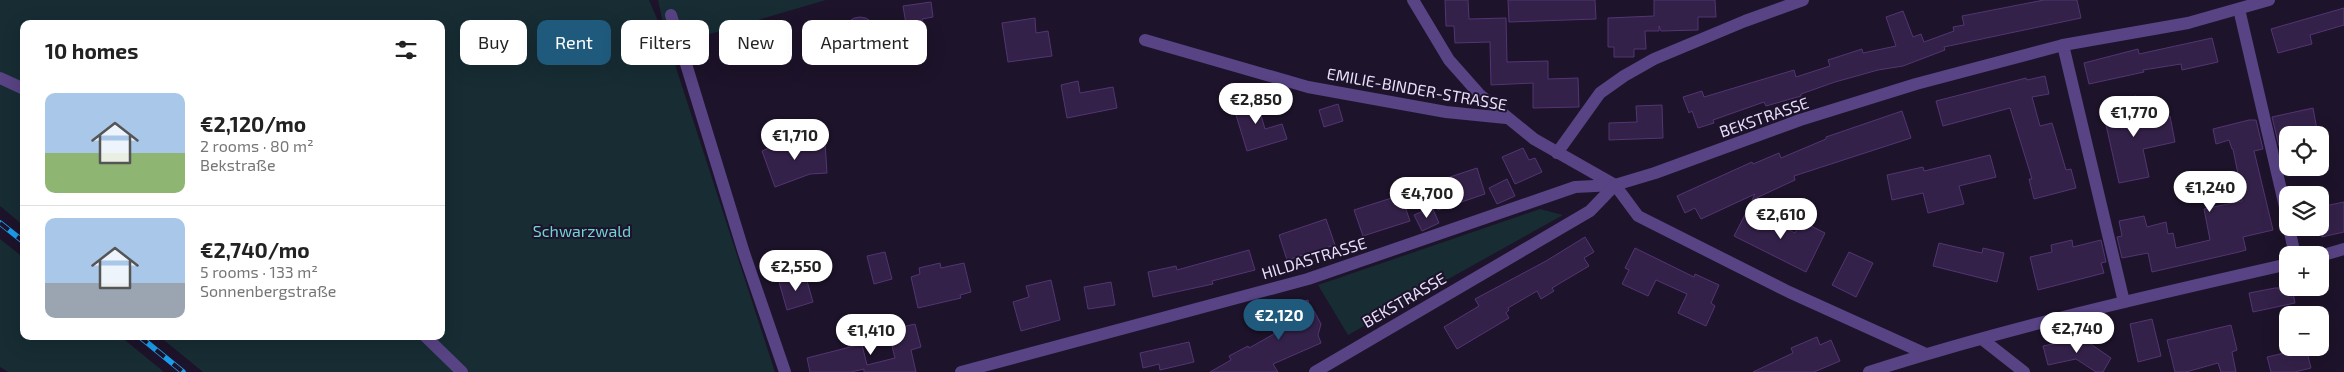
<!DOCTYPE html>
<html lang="en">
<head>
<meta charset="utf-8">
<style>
	:root { --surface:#fff; --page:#f6f6f6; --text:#222; --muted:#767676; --line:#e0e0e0; --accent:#1f597c }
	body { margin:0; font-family:"Exo 2",sans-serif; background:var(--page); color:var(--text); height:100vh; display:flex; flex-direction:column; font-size:19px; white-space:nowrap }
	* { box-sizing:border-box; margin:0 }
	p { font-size:16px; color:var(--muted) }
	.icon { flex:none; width:28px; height:28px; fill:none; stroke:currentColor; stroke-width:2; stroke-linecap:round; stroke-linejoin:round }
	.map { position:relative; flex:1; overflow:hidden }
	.panel { position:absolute; left:20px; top:20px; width:425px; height:320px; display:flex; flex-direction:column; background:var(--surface); border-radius:10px; box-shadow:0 5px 20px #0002 }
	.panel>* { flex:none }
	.guide { position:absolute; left:460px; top:20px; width:475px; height:45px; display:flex; gap:10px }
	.controls { position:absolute; left:2279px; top:126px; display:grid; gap:10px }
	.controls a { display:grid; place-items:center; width:50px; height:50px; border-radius:10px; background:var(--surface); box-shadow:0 5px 20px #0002; font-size:25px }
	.price { position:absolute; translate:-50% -42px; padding:0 11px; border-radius:18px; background:#fff; color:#222; font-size:16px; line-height:32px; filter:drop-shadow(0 1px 2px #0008) }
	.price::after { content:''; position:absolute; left:50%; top:30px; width:15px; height:11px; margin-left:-8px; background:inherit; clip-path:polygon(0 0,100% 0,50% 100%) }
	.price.active { background:var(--accent); color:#fff }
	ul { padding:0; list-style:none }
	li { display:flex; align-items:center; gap:15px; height:125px; padding:0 25px }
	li+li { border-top:1px solid var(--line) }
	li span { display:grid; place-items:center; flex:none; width:140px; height:100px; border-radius:10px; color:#555 }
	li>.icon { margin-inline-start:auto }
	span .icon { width:60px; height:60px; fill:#fffc; stroke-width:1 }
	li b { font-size:21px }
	h2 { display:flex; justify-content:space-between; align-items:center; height:60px; padding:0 25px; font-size:21px }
	.chip { padding:0 18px; border-radius:10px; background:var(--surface); box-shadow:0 5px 20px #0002; font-size:18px; line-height:45px }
	.chip.active { background:var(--accent); color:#fff }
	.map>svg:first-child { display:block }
	.green { fill:#172c33 }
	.building { fill:#342149; stroke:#533573 }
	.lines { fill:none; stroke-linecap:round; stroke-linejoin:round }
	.minor { stroke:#584384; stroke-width:12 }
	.rail-casing { stroke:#1c9ceb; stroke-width:5.5 }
	.rail { stroke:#1d132a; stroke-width:4; stroke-dasharray:11; stroke-linecap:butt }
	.labels { text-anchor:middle; stroke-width:4; stroke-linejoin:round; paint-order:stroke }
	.street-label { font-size:16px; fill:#eadffc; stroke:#1d132a }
	.park-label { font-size:16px; fill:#70d4d7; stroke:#1d132a }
</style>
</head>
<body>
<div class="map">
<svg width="2344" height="372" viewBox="0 0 2344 372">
	<rect width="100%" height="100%" fill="#1d132a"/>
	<g class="green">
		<path d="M 0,0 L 649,0 L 667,42 L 658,0 L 826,0 L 669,46 L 775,372 L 203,372 L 159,336 L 441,336 L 441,24 L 24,24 L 24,226 L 0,206 Z"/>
		<path d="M 1540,209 L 1563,215 L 1348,335 L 1318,285 Z"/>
		<path d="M 0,239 L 24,258 L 24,336 L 120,336 L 164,372 L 8,372 L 0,367 Z"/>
	</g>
	<g class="building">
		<path d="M 1445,0 L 1468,0 L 1469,19 L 1506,18 L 1507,62 L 1548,61 L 1548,79 L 1578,78 L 1579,107 L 1533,108 L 1533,83 L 1491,85 L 1490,42 L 1455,43 L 1454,26 L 1446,26 Z"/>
		<path d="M 1508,0 L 1595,0 L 1596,19 L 1509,22 Z"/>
		<path d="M 1654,0 L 1715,0 L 1716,17 L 1698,17 L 1698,30 L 1661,31 L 1659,26 L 1659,31 L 1645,31 L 1646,49 L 1634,49 L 1634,57 L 1614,57 L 1614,47 L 1608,47 L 1608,18 L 1654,16 Z"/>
		<path d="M 2044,0 L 2077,0 L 2081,18 L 1944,47 L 1945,50 L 1903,66 L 1878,70 L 1835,82 L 1801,94 L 1801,96 L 1766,106 L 1764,102 L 1713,120 L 1714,123 L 1698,128 L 1692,111 L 1689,113 L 1683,97 L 1702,91 L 1704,97 L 1794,70 L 1796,77 L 1830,66 L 1828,60 L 1862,49 L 1863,53 L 1896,46 L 1886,17 L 1903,11 L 1913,37 L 1921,34 L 1924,42 L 1954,31 L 1953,27 L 1964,25 L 1962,16 Z"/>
		<path d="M 931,2 L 933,17 L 922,19 L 924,34 L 908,36 L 903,6 Z"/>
		<path d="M 2344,8 L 2344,25 L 2310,35 L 2312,44 L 2278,53 L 2271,29 Z"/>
		<circle cx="860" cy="33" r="16"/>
		<path d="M 1035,18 L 1036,33 L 1048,31 L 1052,56 L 1008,62 L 1002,23 Z"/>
		<path d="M 2212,38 L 2218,62 L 2182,70 L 2181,64 L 2143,70 L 2144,72 L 2089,84 L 2084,63 L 2138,49 L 2139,54 Z"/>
		<path d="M 2045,76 L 2049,94 L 2032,97 L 2040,126 L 2052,123 L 2066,170 L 2071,169 L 2076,188 L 2034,199 L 2029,179 L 2032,179 L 2010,108 L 1943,126 L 1936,101 L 2026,78 L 2027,80 Z"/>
		<path d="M 1078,81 L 1080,93 L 1113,87 L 1117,108 L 1067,118 L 1061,85 Z"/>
		<path d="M 1255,95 L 1265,129 L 1282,124 L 1287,139 L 1247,151 L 1232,102 Z"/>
		<path d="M 2136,96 L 2142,122 L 2170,116 L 2175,142 L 2143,149 L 2149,177 L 2119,183 L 2102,107 Z"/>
		<path d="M 1338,104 L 1343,121 L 1324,127 L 1319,110 Z"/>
		<path d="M 1662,105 L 1663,138 L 1609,140 L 1609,123 L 1637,122 L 1636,106 Z"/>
		<path d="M 2313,108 L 2318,135 L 2288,135 L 2288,144 L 2279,146 L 2272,117 Z"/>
		<path d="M 1902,111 L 1911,138 L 1794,176 L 1795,180 L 1752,200 L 1755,194 L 1701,219 L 1695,208 L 1685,213 L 1677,196 L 1752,162 L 1753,164 L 1779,153 L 1781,158 L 1826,139 L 1826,137 Z"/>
		<path d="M 2249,120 L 2256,120 L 2263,149 L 2254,151 L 2273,230 L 2243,237 L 2246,250 L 2239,252 L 2152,272 L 2148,253 L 2122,258 L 2117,237 L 2122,236 L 2119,221 L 2144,216 L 2147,227 L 2166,222 L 2168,234 L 2173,233 L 2176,248 L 2210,240 L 2204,209 L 2242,201 L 2240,194 L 2242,194 L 2233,149 L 2232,149 L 2229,140 L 2216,144 L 2213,129 Z"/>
		<path d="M 825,142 L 827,173 L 810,174 L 775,187 L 762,151 L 776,145 Z"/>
		<path d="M 1523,148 L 1529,160 L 1535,158 L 1542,172 L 1515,184 L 1502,157 Z"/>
		<path d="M 1990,155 L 1996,177 L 1959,186 L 1964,204 L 1928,213 L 1923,193 L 1892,200 L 1887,175 L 1923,167 L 1924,171 Z"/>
		<path d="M 1477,168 L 1485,194 L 1438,210 L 1429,184 Z"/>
		<path d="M 1507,179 L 1515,196 L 1497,204 L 1489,188 Z"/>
		<path d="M 1401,195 L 1410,221 L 1363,236 L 1354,210 Z"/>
		<path d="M 2344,202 L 2344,232 L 2322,237 L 2320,207 Z"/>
		<path d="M 1432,207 L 1439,223 L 1422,231 L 1414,215 Z"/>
		<path d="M 1748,209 L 1795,233 L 1801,221 L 1825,233 L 1806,272 L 1734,236 Z"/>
		<path d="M 1326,219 L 1335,245 L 1287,260 L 1279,235 Z"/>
		<path d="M 1585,237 L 1594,252 L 1584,258 L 1589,266 L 1552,288 L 1554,291 L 1541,299 L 1537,291 L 1508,308 L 1509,310 L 1506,313 L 1509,318 L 1457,349 L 1444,327 L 1479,306 L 1475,299 L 1546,261 Z"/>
		<path d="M 2072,240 L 2073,247 L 2101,240 L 2106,262 L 2101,263 L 2104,273 L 2038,290 L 2030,257 L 2052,252 L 2051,245 Z"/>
		<path d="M 1939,243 L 1982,253 L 1983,248 L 2004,253 L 1997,282 L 1933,266 Z"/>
		<path d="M 1635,248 L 1694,277 L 1695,274 L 1719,285 L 1711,303 L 1715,306 L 1706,326 L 1678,313 L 1687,294 L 1656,280 L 1648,296 L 1622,284 L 1629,270 L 1625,268 Z"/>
		<path d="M 1249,250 L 1255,270 L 1212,281 L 1213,284 L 1153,297 L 1148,272 L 1176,266 L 1177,270 Z"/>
		<path d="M 885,252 L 892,279 L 874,284 L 867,256 Z"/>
		<path d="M 1849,252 L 1873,263 L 1856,297 L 1832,285 Z"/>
		<path d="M 940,263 L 941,268 L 964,263 L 971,292 L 960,295 L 961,298 L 918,308 L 911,277 L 920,274 L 919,268 Z"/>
		<path d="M 805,274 L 813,302 L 787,310 L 779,282 Z"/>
		<path d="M 1051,280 L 1060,320 L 1021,331 L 1013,302 L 1029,297 L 1026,286 Z"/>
		<path d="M 1111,282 L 1115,305 L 1088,309 L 1084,287 Z"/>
		<path d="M 2275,288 L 2292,288 L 2295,303 L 2253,312 L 2249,293 Z"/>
		<path d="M 1308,300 L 1310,312 L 1314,311 L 1321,324 L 1318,335 L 1321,343 L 1273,364 L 1278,372 L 1210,372 L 1231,360 L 1229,356 L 1248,346 L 1249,348 L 1274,334 L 1277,322 L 1272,311 Z"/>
		<path d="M 2152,319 L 2161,356 L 2138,362 L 2130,324 Z"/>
		<path d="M 915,324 L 921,347 L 911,350 L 916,372 L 864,372 L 864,369 L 851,372 L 810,372 L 807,358 L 854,346 L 862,345 L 867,365 L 895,358 L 888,330 Z"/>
		<path d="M 2231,325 L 2237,350 L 2232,352 L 2236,372 L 2221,372 L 2218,363 L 2186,372 L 2175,372 L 2167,340 Z"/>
		<path d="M 1817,337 L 1820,345 L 1831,340 L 1840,361 L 1814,372 L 1753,372 L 1793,353 L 1791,348 Z"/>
		<path d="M 2082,338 L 2111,358 L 2103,372 L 2096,372 L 2076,359 L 2048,365 L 2043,346 Z"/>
		<path d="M 1189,342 L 1194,362 L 1160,370 L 1159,364 L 1143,368 L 1140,353 Z"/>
		<path d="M 2306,348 L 2311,368 L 2295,372 L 2271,372 L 2267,357 Z"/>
	</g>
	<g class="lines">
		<g class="minor">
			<path d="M 1413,0 L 1449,60 L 1480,95 L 1534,139 L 1615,185 L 1638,216 L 1789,292 L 1926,354"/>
			<path d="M 2239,9 L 2288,220"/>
			<path d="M 671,15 L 744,253 L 785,372"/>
			<path d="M 1145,40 L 1308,87 L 1446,112 L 1506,118"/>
			<path d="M 2063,45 L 2124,302"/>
			<path d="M 0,78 L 24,89"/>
			<path d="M 1557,153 L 1600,93 L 1624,76 L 1654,59 L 1745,21 L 1803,0"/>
			<path d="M 2289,228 L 2295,255"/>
			<path d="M 2320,256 L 2344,249"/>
			<path d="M 425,336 L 462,372"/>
			<path d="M 1982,339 L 2024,372"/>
			<path d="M 961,372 L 1308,279 L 1575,187 L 1615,185"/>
			<path d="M 1315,372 L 1590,211 L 1615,185 L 1655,173 L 1800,120 L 1916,84 L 2063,45 L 2188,23 L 2269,0"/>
			<path d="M 1869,372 C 2006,328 2147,296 2288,264"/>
		</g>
		<defs>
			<g id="rail">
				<path d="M 0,223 L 24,242"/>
				<path d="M 139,336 L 183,372"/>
			</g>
		</defs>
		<use href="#rail" class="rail-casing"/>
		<use href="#rail" class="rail"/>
	</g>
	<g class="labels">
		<g class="street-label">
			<text transform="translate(1417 89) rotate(10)" y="6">EMILIE-BINDER-STRASSE</text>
			<text transform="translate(1764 117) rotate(-19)" y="6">BEKSTRASSE</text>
			<text transform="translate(1314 258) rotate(-17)" y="6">HILDASTRASSE</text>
			<text transform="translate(1404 300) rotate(-30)" y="6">BEKSTRASSE</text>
		</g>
		<g class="park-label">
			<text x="582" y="237">Schwarzwald</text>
		</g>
	</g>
</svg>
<div class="controls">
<a><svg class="icon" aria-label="locate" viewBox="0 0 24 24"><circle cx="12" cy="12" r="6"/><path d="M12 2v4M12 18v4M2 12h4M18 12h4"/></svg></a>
<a><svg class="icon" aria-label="layers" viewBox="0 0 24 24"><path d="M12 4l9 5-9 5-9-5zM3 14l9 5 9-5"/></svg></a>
<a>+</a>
<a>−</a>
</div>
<b class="price" style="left:1256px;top:125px">€2,850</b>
<b class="price" style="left:2134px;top:138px">€1,770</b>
<b class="price" style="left:795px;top:161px">€1,710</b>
<b class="price" style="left:2210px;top:213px">€1,240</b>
<b class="price" style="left:1427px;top:219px">€4,700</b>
<b class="price" style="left:1781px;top:240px">€2,610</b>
<b class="price" style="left:796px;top:292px">€2,550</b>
<b class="price active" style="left:1279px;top:341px">€2,120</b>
<b class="price" style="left:2077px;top:354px">€2,740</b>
<b class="price" style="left:871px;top:356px">€1,410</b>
<div class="guide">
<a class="chip">Buy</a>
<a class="chip active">Rent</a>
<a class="chip">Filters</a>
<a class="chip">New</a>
<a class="chip">Apartment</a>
</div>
<section class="panel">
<h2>10 homes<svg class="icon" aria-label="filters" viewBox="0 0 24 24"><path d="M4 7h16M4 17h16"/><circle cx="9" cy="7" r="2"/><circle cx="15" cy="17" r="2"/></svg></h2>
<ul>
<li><span style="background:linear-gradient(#a9c7e8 60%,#8fb573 0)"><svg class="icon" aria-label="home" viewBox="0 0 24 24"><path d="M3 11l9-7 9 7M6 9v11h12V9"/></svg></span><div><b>€2,120/mo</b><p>2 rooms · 80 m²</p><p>Bekstraße</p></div></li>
<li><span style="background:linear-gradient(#a9c7e8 65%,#9aa5b1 0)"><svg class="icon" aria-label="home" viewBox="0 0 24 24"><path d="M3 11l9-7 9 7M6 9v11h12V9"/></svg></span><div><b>€2,740/mo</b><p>5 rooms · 133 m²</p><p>Sonnenbergstraße</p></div></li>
</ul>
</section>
</div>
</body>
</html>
